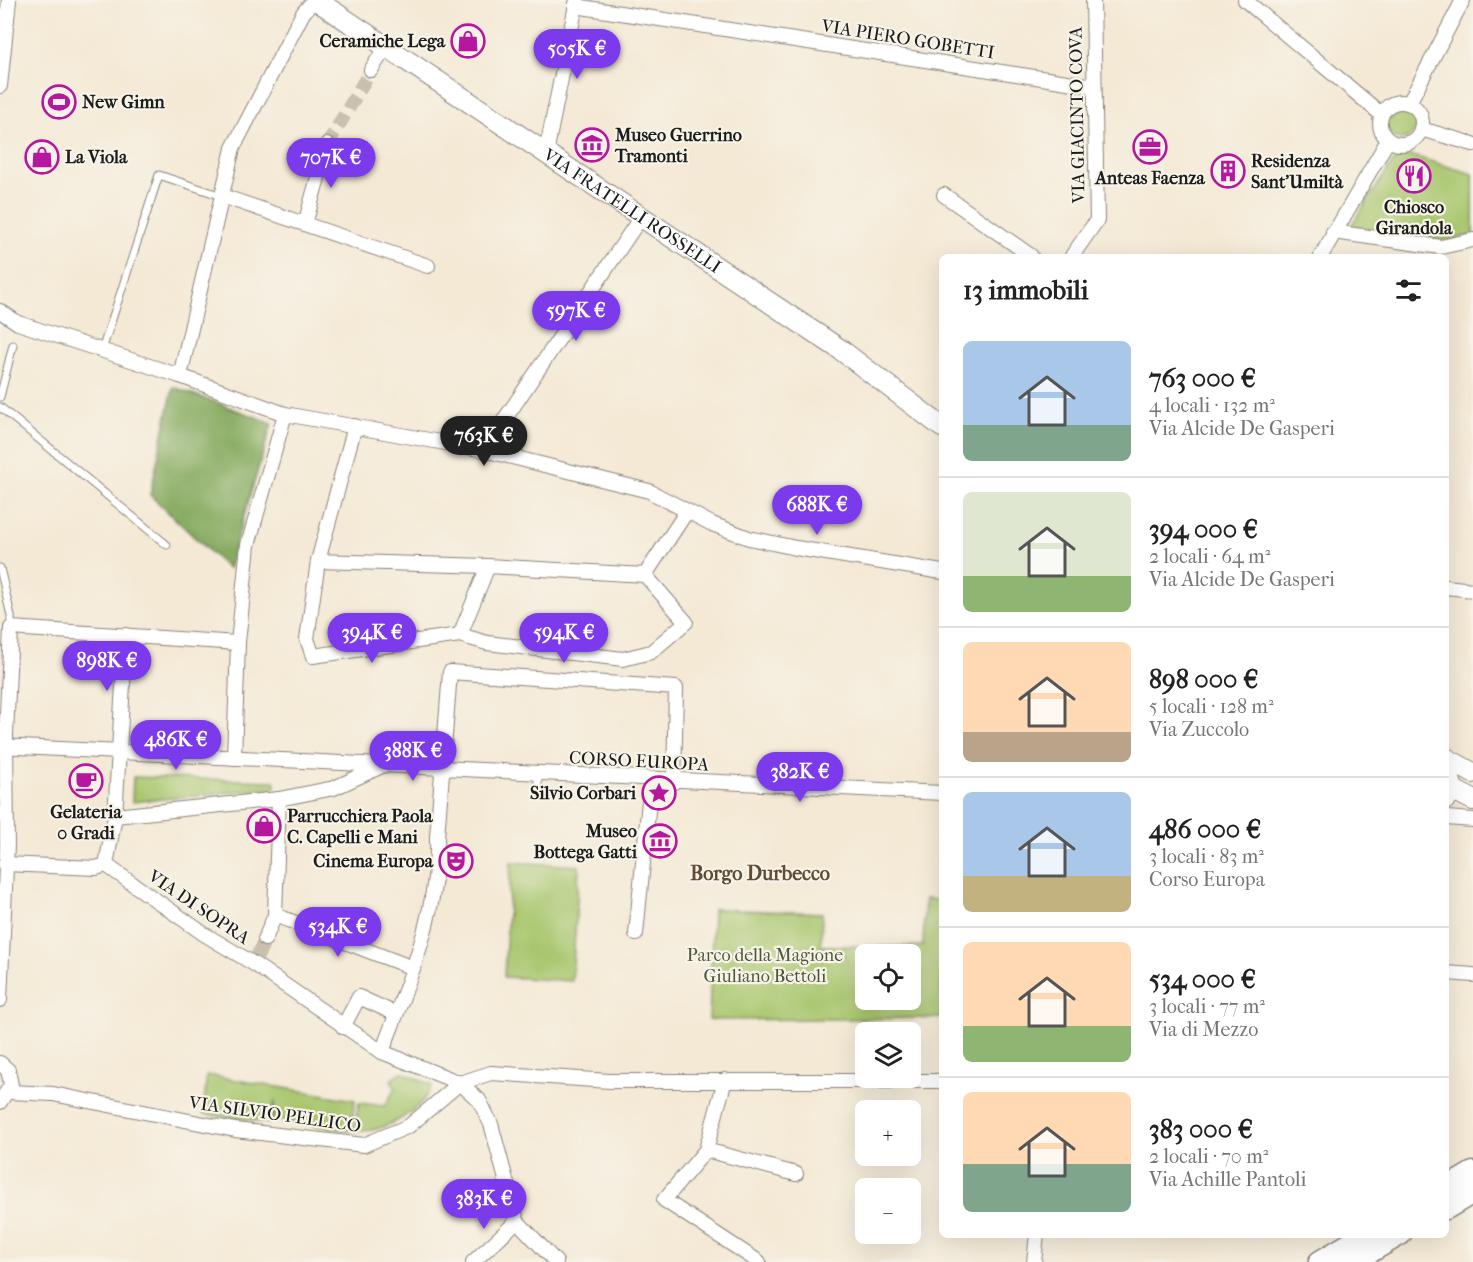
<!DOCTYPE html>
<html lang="it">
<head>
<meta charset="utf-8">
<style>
	:root { --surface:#fff; --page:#f2f2f2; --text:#222; --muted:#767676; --line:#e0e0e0; --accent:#7c3aed }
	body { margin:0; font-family:"IM FELL French Canon",serif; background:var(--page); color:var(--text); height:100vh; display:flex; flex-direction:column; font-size:22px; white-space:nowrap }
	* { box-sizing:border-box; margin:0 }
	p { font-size:20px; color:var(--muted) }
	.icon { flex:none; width:33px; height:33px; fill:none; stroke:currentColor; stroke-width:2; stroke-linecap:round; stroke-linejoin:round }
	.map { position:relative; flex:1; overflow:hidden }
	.drawer { position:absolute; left:939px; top:254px; width:510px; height:984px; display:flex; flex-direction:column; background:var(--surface); border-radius:9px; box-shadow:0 6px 24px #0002 }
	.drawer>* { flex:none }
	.controls { position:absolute; left:855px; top:944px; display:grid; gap:12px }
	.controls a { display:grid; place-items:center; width:66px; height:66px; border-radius:9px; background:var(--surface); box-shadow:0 6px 24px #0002; font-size:30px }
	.price { position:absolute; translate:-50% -51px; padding:0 14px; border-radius:21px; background:var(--accent); color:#fff; font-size:20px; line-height:39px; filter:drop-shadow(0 2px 3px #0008) }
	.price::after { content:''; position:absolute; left:50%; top:36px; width:18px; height:14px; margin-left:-9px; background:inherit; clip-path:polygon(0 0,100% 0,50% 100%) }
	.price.active { background:#222; color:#fff }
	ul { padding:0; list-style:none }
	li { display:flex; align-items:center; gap:18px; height:150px; padding:0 24px }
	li+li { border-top:2px solid var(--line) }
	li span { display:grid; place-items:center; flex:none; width:168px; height:120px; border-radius:9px; color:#555 }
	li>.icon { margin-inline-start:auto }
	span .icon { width:72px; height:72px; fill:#fffc; stroke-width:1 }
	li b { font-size:26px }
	h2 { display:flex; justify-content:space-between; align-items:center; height:72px; padding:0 24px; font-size:26px }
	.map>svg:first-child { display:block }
	.green { fill:#a8c66d; stroke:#627144; stroke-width:1.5; fill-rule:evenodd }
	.forest { fill:#86ab60; stroke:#51643e; stroke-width:1.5 }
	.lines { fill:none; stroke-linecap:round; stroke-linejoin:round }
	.minor-tunnel { stroke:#c9c0b0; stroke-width:14; stroke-dasharray:14 7; stroke-linecap:butt }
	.service-casing { stroke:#888278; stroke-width:9 }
	.minor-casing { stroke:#888278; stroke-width:16 }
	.secondary-casing { stroke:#888278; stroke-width:22 }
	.primary-casing { stroke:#888278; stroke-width:25 }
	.service { stroke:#fff; stroke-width:7 }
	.minor { stroke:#fff; stroke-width:14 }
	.secondary { stroke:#fff; stroke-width:20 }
	.primary { stroke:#fff; stroke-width:22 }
	.labels { text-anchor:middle; stroke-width:4.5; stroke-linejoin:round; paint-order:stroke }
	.street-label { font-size:18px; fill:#1c1c1c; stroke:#f7f3e8 }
	.poi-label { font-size:18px; font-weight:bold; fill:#1c1c1c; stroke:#f7f3e8; text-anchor:start }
	.park-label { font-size:18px; fill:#4d5838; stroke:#f7f3e8 }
	.neighbourhood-label { font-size:20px; font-weight:bold; fill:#5d4c36; stroke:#f7f3e8 }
</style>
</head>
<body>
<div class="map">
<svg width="1473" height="1262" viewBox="0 0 1473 1262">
	<rect width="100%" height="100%" fill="#f7f3e8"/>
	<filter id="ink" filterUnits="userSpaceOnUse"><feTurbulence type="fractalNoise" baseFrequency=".0167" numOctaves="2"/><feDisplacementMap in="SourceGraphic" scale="12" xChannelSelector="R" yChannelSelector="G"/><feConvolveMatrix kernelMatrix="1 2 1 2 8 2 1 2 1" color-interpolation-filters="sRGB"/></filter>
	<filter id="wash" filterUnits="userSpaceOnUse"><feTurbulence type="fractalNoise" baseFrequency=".008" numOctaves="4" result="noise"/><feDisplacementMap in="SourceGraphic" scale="24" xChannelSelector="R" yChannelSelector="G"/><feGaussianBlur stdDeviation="1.35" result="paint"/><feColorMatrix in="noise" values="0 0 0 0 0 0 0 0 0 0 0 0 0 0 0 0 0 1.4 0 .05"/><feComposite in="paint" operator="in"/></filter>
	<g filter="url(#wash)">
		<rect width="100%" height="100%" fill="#f4e9d5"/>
		<g class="green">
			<circle cx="1401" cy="123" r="16"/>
			<path d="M 1406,154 L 1473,174 L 1473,235 L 1443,241 L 1350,227 L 1393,162 Z"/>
			<path d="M 133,777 L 275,781 L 275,788 L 132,802 Z"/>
			<path d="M 511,862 L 579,866 L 572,981 L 504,977 Z"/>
			<path d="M 925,899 L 942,900 L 942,1018 L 709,1020 L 713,909 L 822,913 L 821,946 L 923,946 ZM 866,954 L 910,954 L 910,999 L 866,999 Z"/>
			<path d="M 401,1072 L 432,1085 C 422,1112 382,1134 353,1131 L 359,1103 L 385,1106 L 395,1088 L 391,1080 Z"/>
			<path d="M 207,1075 L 355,1100 L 350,1131 L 273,1119 L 275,1101 L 270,1123 L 203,1114 Z"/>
		</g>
		<path class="forest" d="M 173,387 L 272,423 L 228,569 L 150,495 Z"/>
	</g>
	<g filter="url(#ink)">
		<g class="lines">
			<g class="minor-tunnel">
				<path d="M 327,145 L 371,70"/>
				<path d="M 257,957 L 265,939"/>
			</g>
			<defs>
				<g id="service">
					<path d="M 102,350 L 159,175 L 222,196"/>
					<path d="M 0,397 L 13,345"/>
					<path d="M 0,407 L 167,545"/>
					<path d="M 0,568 L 11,616 L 11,628"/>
					<path d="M 538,785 L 538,773"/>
				</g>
				<g id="minor">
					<path d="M 1245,0 L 1381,114"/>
					<path d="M 575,6 L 1093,86"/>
					<path d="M 371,70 L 386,47"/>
					<path d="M 0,86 L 9,0"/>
					<circle cx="1401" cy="123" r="21"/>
					<path d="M 1409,103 L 1463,0"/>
					<path d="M 1421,129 L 1473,144"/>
					<path d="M 546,153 L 577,0"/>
					<path d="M 944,195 L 1031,256"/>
					<path d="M 222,196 L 428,266"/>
					<path d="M 305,224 L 327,145"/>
					<path d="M 1333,232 L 1441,247 L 1473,240"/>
					<path d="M 1072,256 L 1097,220 L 1093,0"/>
					<path d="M 1321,256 L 1388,140"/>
					<path d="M 0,311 L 18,323 L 180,376 L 285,414 L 484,450 L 649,491 L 712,524 L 749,538 L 796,548 L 942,572"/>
					<path d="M 180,376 L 233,148 L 303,13 L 314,0"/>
					<path d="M 355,426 L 318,561 L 488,566 L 645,575 L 687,511"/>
					<path d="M 484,450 L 641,217"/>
					<path d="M 318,561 L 307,639 L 313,656 L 460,635 L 488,566"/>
					<path d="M 1446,587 L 1473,590"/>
					<path d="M 460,635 L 487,643 L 623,659 L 651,652 L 686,622 L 645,575"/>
					<path d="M 0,746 L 942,793"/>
					<path d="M 234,758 L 238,643 L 248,545 L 285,414"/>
					<path d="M 115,816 L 279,799 L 334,788 L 382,766"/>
					<path d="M 1446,818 L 1473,820"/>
					<path d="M 5,864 L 96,868 L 106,865"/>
					<path d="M 106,865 L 204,934 L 254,964 L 382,1052 L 460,1083 L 479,1100 L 491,1124 L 517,1221 L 556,1262"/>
					<path d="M 106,865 L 115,816 L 126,635"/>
					<path d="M 275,915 L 413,968"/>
					<path d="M 636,934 L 651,781"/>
					<path d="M 265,939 L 275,915 L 279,799"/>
					<path d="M 1446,973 L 1473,975"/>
					<path d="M 0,1000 L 7,845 L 6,734 L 11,628 L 238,643"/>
					<path d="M 343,1027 L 359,997 L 396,1014"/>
					<path d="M 382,1052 C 408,983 439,912 437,837 L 450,672 L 676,688 L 674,782"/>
					<path d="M 0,1063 L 8,1070 L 11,1085 L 0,1102"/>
					<path d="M 725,1080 L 706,1150 L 664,1200 L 759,1262"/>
					<path d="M 9,1092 L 53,1094 L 235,1130 L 364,1145 L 409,1126 L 460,1083 L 491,1073 L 609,1081 L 942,1081"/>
					<path d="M 706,1150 L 796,1174"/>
					<path d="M 473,1262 L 517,1221"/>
					<path d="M 1034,1262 L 1037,1234"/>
				</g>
				<g id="secondary">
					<path id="s1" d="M 316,0 L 841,350 L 942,427"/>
					<path d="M 1446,758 L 1473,773"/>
					<path d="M 1446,763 L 1453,790 L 1446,799"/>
					<path d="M 1446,786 L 1473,800"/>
				</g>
				<g id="primary">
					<path d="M 1446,1189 L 1473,1173"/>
					<path d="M 1446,1208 L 1473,1192"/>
					<path d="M 1320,1262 L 1367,1234"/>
					<path d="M 1352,1262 L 1400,1234"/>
				</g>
			</defs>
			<use href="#service" class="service-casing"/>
			<use href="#minor" class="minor-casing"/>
			<use href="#secondary" class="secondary-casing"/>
			<use href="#primary" class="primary-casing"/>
			<use href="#service" class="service"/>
			<use href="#minor" class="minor"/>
			<use href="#secondary" class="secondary"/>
			<use href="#primary" class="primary"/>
		</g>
	</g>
	<defs>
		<symbol id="shop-ring" viewBox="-11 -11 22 22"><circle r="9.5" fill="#f7f3e8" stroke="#b5179e" stroke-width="1.5"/><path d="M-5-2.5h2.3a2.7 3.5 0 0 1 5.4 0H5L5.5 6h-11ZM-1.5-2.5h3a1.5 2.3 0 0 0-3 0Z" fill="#b5179e"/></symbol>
		<symbol id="stadium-ring" viewBox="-11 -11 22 22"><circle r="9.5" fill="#f7f3e8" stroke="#b5179e" stroke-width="1.5"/><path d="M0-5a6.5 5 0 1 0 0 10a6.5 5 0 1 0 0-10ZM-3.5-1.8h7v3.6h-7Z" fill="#b5179e"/></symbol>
		<symbol id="museum-ring" viewBox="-11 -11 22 22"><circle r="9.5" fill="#f7f3e8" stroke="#b5179e" stroke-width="1.5"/><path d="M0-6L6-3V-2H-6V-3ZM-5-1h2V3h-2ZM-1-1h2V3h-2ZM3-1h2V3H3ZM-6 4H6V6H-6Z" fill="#b5179e"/></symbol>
		<symbol id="office-ring" viewBox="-11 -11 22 22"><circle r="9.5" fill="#f7f3e8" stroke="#b5179e" stroke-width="1.5"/><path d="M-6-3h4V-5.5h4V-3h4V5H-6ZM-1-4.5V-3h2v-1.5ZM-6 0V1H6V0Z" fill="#b5179e"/></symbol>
		<symbol id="building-ring" viewBox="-11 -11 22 22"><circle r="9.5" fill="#f7f3e8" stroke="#b5179e" stroke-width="1.5"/><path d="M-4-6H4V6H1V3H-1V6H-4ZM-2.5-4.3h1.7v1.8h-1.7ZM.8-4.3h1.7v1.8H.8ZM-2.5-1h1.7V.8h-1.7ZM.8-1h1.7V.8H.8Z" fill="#b5179e"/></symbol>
		<symbol id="restaurant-ring" viewBox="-11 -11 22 22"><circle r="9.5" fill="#f7f3e8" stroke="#b5179e" stroke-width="1.5"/><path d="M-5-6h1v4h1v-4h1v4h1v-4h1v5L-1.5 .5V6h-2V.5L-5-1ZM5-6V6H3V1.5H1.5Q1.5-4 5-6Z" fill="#b5179e"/></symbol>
		<symbol id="cafe-ring" viewBox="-11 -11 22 22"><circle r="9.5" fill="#f7f3e8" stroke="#b5179e" stroke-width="1.5"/><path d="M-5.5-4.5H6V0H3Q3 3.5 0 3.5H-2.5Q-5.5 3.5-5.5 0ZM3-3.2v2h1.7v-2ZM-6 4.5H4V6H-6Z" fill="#b5179e"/></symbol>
		<symbol id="sight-ring" viewBox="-11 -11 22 22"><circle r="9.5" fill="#f7f3e8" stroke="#b5179e" stroke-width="1.5"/><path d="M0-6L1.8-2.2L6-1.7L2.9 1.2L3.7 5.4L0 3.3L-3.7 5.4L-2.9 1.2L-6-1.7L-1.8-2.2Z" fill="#b5179e"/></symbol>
		<symbol id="theatre-ring" viewBox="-11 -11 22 22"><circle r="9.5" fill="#f7f3e8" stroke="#b5179e" stroke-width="1.5"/><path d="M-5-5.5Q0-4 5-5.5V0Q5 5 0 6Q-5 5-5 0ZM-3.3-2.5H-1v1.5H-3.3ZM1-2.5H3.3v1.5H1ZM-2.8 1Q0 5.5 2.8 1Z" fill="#b5179e"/></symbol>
	</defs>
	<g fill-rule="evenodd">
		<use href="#shop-ring" x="449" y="22" width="38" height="38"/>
		<use href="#stadium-ring" x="40" y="83" width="38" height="38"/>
		<use href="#museum-ring" x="573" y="126" width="38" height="38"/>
		<use href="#office-ring" x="1131" y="128" width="38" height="38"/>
		<use href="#shop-ring" x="23" y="138" width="38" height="38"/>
		<use href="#building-ring" x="1209" y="152" width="38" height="38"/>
		<use href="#restaurant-ring" x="1395" y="157" width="38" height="38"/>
		<use href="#cafe-ring" x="67" y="762" width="38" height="38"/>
		<use href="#sight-ring" x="640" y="774" width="38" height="38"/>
		<use href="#shop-ring" x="245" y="807" width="38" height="38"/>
		<use href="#museum-ring" x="641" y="822" width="38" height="38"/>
		<use href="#theatre-ring" x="437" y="842" width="38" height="38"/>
	</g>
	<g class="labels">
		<g class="street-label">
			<text transform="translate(908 39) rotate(9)" y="6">VIA PIERO GOBETTI</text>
			<text transform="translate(1077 115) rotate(-91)" y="6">VIA GIACINTO COVA</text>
			<text dy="6" stroke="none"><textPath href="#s1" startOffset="380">VIA FRATELLI ROSSELLI</textPath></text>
			<text transform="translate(639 761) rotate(3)" y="6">CORSO EUROPA</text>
			<text transform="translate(199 907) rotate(34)" y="6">VIA DI SOPRA</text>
			<text transform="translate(275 1114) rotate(8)" y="6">VIA SILVIO PELLICO</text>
		</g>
		<g class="poi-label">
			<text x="445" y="47" text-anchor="end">Ceramiche Lega</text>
			<text x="82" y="108">New Gimn</text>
			<text x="615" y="141">Museo Guerrino<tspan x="615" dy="21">Tramonti</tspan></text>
			<text x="65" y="163">La Viola</text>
			<text x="1251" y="167">Residenza<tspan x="1251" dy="21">Sant'Umiltà</tspan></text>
			<text x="1150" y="184" text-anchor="middle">Anteas Faenza</text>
			<text x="1414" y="213" text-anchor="middle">Chiosco<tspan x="1414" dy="21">Girandola</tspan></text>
			<text x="636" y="799" text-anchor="end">Silvio Corbari</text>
			<text x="86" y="818" text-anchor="middle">Gelateria<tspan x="86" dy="21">0 Gradi</tspan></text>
			<text x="287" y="822">Parrucchiera Paola<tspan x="287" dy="21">C. Capelli e Mani</tspan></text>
			<text x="637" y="837" text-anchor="end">Museo<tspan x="637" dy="21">Bottega Gatti</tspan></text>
			<text x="433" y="867" text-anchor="end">Cinema Europa</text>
		</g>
		<g class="park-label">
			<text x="765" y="961">Parco della Magione<tspan x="765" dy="21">Giuliano Bettoli</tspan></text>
		</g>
		<g class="neighbourhood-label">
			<text x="760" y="880">Borgo Durbecco</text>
		</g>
	</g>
</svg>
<div class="controls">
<a><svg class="icon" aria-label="locate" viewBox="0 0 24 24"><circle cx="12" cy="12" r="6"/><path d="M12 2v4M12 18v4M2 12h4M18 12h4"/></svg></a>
<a><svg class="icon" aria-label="layers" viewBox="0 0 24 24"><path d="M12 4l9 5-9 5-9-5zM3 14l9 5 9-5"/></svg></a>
<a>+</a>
<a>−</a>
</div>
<b class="price" style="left:577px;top:80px">505K €</b>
<b class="price" style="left:331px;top:189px">707K €</b>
<b class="price" style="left:576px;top:342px">597K €</b>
<b class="price active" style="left:484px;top:467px">763K €</b>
<b class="price" style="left:817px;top:536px">688K €</b>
<b class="price" style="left:372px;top:664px">394K €</b>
<b class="price" style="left:564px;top:664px">594K €</b>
<b class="price" style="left:107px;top:692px">898K €</b>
<b class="price" style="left:176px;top:771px">486K €</b>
<b class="price" style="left:413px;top:782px">388K €</b>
<b class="price" style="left:800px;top:803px">382K €</b>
<b class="price" style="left:338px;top:958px">534K €</b>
<b class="price" style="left:484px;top:1230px">383K €</b>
<section class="drawer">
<h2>13 immobili<svg class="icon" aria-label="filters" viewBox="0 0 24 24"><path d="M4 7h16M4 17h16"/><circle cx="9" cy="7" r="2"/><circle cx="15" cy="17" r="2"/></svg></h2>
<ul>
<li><span style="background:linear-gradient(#a9c7e8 70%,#7fa58c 0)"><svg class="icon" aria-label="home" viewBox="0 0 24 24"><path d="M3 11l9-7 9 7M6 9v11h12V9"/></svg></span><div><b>763 000 €</b><p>4 locali · 132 m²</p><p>Via Alcide De Gasperi</p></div></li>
<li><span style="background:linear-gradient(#dfe7d0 70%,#8fb573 0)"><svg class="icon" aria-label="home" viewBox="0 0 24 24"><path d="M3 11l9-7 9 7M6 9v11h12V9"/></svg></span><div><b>394 000 €</b><p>2 locali · 64 m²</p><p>Via Alcide De Gasperi</p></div></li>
<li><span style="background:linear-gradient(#ffd9b3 75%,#b9a48a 0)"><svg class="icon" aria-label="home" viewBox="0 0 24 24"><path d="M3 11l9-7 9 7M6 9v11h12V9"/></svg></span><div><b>898 000 €</b><p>5 locali · 128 m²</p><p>Via Zuccolo</p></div></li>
<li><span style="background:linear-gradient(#a9c7e8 70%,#c2b280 0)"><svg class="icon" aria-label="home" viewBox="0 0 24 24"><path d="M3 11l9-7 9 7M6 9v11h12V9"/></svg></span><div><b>486 000 €</b><p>3 locali · 83 m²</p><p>Corso Europa</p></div></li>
<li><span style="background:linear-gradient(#ffd9b3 70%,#8fb573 0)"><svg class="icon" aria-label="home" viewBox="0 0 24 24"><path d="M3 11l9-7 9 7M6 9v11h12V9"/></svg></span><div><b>534 000 €</b><p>3 locali · 77 m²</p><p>Via di Mezzo</p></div></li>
<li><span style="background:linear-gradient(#ffd9b3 60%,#7fa58c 0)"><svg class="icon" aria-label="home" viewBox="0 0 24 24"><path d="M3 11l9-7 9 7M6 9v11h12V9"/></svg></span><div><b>383 000 €</b><p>2 locali · 70 m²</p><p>Via Achille Pantoli</p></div></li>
</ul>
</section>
</div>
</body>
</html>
